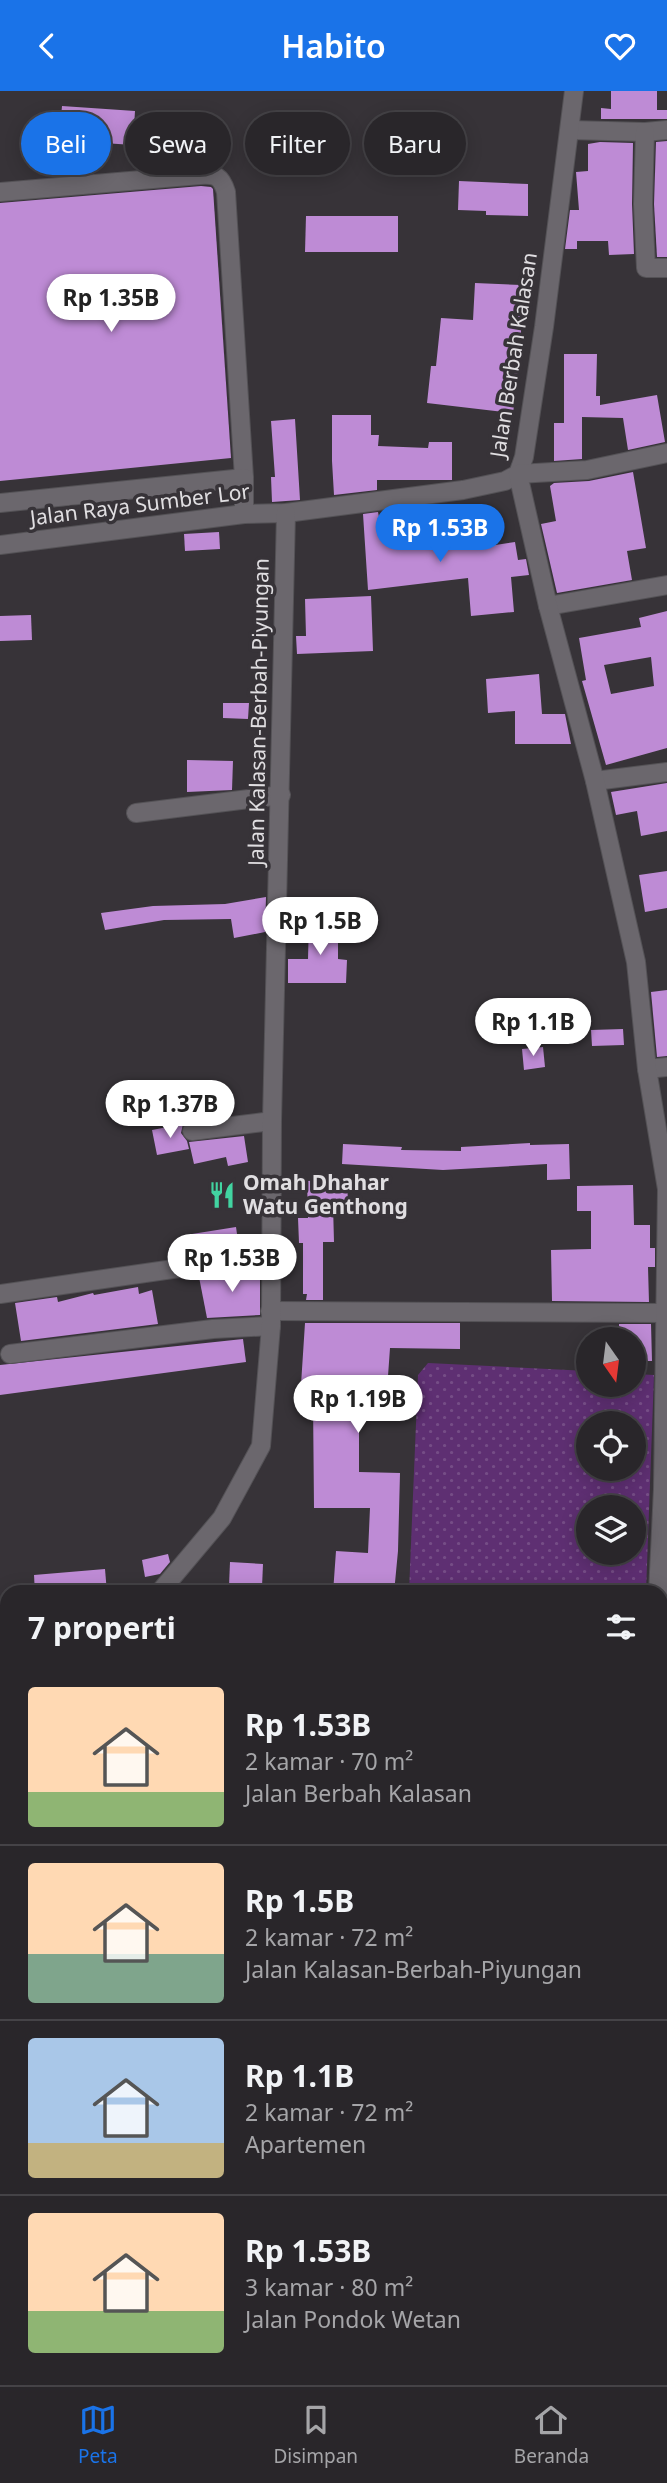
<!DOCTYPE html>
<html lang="id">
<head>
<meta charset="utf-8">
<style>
	:root { --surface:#29262a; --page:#353236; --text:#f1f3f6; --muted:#a5a5a8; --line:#454347; --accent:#1a73e8 }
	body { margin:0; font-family:"Noto Sans",sans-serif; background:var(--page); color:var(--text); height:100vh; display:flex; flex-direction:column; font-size:26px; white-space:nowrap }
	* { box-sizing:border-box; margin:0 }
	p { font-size:23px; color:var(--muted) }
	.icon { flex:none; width:38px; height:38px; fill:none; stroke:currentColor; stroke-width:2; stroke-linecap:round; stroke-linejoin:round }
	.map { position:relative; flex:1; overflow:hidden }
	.panel { position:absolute; left:0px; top:1494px; width:668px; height:800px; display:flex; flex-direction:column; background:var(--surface); border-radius:21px 21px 0 0; box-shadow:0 4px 18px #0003,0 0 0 2px var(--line) }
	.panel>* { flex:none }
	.hud { position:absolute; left:21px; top:21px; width:626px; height:63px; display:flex; gap:14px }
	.needle { width:46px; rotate:166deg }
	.fabs { position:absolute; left:576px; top:1236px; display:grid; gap:14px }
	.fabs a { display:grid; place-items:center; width:70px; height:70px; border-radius:50%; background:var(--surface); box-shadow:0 4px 18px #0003,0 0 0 2px var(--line); font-size:35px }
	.price { position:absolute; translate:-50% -60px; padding:0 16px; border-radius:24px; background:#fff; color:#222; font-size:23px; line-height:46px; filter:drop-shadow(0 2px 4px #0008) }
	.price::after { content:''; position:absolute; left:50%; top:42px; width:21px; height:16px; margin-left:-10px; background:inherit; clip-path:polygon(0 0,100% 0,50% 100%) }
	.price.active { background:var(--accent); color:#fff }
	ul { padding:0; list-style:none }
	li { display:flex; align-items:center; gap:21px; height:175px; padding:0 28px }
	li+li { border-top:2px solid var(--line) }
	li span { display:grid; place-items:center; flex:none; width:196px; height:140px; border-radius:7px; color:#555 }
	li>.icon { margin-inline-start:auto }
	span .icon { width:84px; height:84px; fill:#fffc; stroke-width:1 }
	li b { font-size:30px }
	h2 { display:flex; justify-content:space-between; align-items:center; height:84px; padding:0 28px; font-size:30px }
	.chip { padding:0 24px; border-radius:32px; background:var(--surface); box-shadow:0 4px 18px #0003,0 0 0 2px var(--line); font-size:24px; line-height:63px }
	.chip.active { background:var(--accent); color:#fff }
	header { display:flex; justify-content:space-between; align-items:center; height:91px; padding:0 28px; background:var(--accent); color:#fff; font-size:32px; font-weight:600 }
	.tabs { display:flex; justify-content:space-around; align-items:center; height:98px; border-top:2px solid var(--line); background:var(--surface); font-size:19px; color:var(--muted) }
	.tabs a { display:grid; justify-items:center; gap:4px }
	.tabs .active { color:var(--accent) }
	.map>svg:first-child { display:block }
	.grass { fill:url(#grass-dots); fill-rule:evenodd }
	.building { fill:#be8bd5; fill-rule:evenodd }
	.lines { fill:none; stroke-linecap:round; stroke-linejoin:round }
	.minor-casing { stroke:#545256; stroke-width:20 }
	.minor { stroke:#6b676d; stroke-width:18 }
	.labels { text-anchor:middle; stroke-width:7; stroke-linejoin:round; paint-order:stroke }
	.street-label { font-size:21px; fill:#e0dee1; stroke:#373338 }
	.poi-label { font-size:21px; font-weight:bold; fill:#e0dee1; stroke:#373338; text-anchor:start }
</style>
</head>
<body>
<header><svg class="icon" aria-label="back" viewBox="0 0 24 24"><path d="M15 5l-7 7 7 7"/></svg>Habito<svg class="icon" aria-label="heart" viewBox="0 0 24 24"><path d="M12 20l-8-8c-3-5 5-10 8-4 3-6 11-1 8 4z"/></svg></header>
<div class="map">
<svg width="667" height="2294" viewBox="0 0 667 2294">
	<defs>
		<pattern id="grass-dots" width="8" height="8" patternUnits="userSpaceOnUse" patternTransform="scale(1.75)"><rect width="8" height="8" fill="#5e2f72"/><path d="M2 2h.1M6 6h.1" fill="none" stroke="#754d86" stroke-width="1.8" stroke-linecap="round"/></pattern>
	</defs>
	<rect width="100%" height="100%" fill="#373338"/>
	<path class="grass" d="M 428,1272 L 588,1280 L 588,1293 L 634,1293 L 634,1283 L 654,1284 L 646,1501 L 409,1501 L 418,1284 ZM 588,1332 L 634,1332 L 634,1377 L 588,1377 ZM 588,1416 L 634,1416 L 634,1461 L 588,1461 Z"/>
	<g class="building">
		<path d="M 611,0 L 657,0 L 657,19 L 667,19 L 667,28 L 601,28 L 601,17 L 611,18 Z"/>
		<path d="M 62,15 L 135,20 L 133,54 L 59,49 Z"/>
		<path d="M 667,50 L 667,166 L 657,166 L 654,113 L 656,51 Z"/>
		<path d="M 600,51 L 633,52 L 632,113 L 634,163 L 609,164 L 608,150 L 577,150 L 577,158 L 565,158 L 570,119 L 579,119 L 576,81 L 588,80 L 588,53 Z"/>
		<path d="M 459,90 L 528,93 L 528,125 L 486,124 L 486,120 L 458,119 Z"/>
		<path d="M 201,95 L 211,96 L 213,98 L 231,367 L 0,390 L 0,112 Z"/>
		<path d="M 306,125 L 398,125 L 398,161 L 305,161 Z"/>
		<path d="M 475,192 L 521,194 L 521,262 L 513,322 L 427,312 L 431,275 L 436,275 L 441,227 L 473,229 Z"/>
		<path d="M 564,263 L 597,263 L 596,305 L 600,305 L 600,314 L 657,304 L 665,351 L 628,359 L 623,327 L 582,326 L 582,368 L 554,370 L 554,332 L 564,332 Z"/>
		<path d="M 332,324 L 371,324 L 371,344 L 379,344 L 378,355 L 428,357 L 429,351 L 452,351 L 452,389 L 377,389 L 377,399 L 334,404 L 332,370 Z"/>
		<path d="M 295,328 L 300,409 L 272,411 L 271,386 L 275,386 L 271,330 Z"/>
		<path d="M 633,381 L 646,457 L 627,460 L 632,489 L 557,502 L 541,433 L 556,430 L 550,395 L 554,392 L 589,390 Z"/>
		<path d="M 378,421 L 379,426 L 413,423 L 416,459 L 462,453 L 463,459 L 515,451 L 518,469 L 526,468 L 529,484 L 511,486 L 514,521 L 471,525 L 468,487 L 368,499 L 363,423 Z"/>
		<path d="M 219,441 L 220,458 L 185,460 L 184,443 Z"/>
		<path d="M 371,505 L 373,560 L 297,563 L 296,545 L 306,545 L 305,508 Z"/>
		<path d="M 667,520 L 667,657 L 606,674 L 582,590 L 586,589 L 579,547 L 641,536 L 639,527 ZM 651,566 L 654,595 L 611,603 L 604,574 Z"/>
		<path d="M 31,524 L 32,549 L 0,550 L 0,525 Z"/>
		<path d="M 539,583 L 542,623 L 565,623 L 571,653 L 515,653 L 515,620 L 488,622 L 486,588 Z"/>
		<path d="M 223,612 L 249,612 L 248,628 L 223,627 Z"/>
		<path d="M 187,669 L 233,670 L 232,699 L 187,701 Z"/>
		<path d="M 667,692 L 667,740 L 641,745 L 637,720 L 616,724 L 611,701 Z"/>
		<path d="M 667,780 L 667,817 L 645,821 L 639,784 Z"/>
		<path d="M 266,806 L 265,841 L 234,847 L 231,828 L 164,829 L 105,839 L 101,822 L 153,815 L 225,813 Z"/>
		<path d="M 309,830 L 338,831 L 338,868 L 347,869 L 346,892 L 288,892 L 288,868 L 308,868 Z"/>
		<path d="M 667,899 L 667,965 L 657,966 L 651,901 Z"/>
		<path d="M 623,938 L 624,954 L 592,955 L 591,939 Z"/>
		<path d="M 543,956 L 545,976 L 524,979 L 522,958 Z"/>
		<path d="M 183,1033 L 181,1042 L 187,1050 L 189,1058 L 157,1064 L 152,1039 Z"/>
		<path d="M 244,1045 L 248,1071 L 228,1075 L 226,1066 L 194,1073 L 189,1051 Z"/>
		<path d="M 530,1052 L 530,1054 L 569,1053 L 570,1088 L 547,1089 L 547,1073 L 443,1079 L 342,1073 L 343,1053 L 402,1056 L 401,1059 L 461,1060 L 461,1056 Z"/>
		<path d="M 347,1088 L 348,1113 L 333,1114 L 334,1151 L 323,1151 L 323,1209 L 306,1209 L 307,1203 L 303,1203 L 303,1152 L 299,1152 L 298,1127 L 308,1127 L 307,1090 Z"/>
		<path d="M 633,1094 L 634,1134 L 650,1134 L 650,1157 L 655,1157 L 655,1176 L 648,1176 L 649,1211 L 552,1210 L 551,1159 L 591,1158 L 591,1120 L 577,1120 L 577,1095 Z"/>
		<path d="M 236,1136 L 239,1157 L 196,1163 L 192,1143 Z"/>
		<path d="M 260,1177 L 260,1224 L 207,1227 L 199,1186 Z"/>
		<path d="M 138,1196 L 139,1203 L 152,1199 L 158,1233 L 21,1250 L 15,1212 L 57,1206 L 58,1211 L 93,1202 L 94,1204 Z"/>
		<path d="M 305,1232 L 460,1232 L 460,1258 L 390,1257 L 388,1285 L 375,1284 L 371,1315 L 359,1313 L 359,1381 L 400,1382 L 398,1460 L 394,1502 L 333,1502 L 336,1460 L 368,1462 L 370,1417 L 314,1417 L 313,1309 L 300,1309 Z"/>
		<path d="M 619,1233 L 651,1233 L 652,1270 L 634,1270 L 634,1248 L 619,1248 Z"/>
		<path d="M 243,1248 L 246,1271 L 0,1304 L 0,1274 Z"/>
		<path d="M 168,1463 L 170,1471 L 160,1483 L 145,1486 L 142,1469 Z"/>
		<path d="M 230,1471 L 263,1473 L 262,1496 L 229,1495 Z"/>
		<path d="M 105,1478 L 107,1502 L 35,1502 L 34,1484 Z"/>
	</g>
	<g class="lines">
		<defs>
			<g id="minor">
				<path d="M 570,39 L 645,41 L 667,39"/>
				<path d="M 645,41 L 643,113 L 646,177 L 667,177"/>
				<path d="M 0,101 L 200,84 C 216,83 221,85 226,101 L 244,387 L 244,423"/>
				<path d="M 0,412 L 244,387"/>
				<path d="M 0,454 L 244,423 L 286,422 L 463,399 L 505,390 L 518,383 L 524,366 L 544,236 L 574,0"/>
				<path d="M 548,515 L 667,494"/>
				<path d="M 595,690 L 667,681"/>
				<path d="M 136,722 L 281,704"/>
				<path d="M 647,978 L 667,976"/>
				<path d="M 192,1040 L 272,1030"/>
				<path d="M 0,1203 L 270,1164"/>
				<path d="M 270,1220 L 665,1222"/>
				<path d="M 10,1263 L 213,1238 L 271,1235"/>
				<path d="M 159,1502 L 222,1427 L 261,1355 L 271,1235 L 272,1030 L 286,422"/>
				<path d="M 658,1502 L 663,1398 L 667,1098 L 647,978 L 636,871 L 595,690 L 548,515 L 518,383 L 587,379 L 667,362"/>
				<path d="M 0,1653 L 7,1660"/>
				<path d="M 0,1916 L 7,1916"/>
				<path d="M 662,1926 L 667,1927"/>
				<path d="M 662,2062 L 667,2062"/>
				<path d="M 662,2223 L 667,2224"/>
				<path d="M 0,2229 L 7,2229"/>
				<path d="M 341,2287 L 373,2294"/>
				<path d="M 83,2294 L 83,2287"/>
			</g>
		</defs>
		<use href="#minor" class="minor-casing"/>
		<use href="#minor" class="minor"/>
	</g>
	<defs>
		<symbol id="restaurant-bare" viewBox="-9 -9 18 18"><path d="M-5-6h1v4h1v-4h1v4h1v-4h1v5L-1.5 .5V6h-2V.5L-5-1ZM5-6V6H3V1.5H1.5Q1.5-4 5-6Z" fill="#42d4a1" stroke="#373338" stroke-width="2.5" paint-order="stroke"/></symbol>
	</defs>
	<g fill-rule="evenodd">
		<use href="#restaurant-bare" x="203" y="1085" width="38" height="38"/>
	</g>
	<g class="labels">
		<g class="street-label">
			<text transform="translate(514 264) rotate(-81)" y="7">Jalan Berbah Kalasan</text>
			<text transform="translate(140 414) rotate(-7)" y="7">Jalan Raya Sumber Lor</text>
			<text transform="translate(259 621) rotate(-89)" y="7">Jalan Kalasan-Berbah-Piyungan</text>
		</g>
		<g class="poi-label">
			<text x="243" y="1099">Omah Dhahar<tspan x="243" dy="24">Watu Genthong</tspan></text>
		</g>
	</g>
</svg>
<div class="fabs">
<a><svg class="needle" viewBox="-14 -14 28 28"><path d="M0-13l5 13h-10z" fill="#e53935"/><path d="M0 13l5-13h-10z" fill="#a5a5a8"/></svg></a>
<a><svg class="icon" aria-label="locate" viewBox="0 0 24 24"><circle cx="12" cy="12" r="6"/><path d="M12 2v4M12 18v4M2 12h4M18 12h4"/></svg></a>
<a><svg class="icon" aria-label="layers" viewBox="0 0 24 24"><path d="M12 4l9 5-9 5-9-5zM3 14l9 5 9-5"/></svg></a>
</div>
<b class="price" style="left:111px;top:243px">Rp 1.35B</b>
<b class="price active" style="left:440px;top:473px">Rp 1.53B</b>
<b class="price" style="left:320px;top:866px">Rp 1.5B</b>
<b class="price" style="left:533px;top:967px">Rp 1.1B</b>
<b class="price" style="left:170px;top:1049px">Rp 1.37B</b>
<b class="price" style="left:232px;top:1203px">Rp 1.53B</b>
<b class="price" style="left:358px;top:1344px">Rp 1.19B</b>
<div class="hud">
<a class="chip active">Beli</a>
<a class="chip">Sewa</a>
<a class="chip">Filter</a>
<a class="chip">Baru</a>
</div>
<section class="panel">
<h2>7 properti<svg class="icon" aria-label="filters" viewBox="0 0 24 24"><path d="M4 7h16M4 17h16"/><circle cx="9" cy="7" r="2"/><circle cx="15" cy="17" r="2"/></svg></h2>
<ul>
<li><span style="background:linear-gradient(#ffd9b3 75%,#8fb573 0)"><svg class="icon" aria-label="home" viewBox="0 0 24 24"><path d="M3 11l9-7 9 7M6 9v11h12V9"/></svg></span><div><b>Rp 1.53B</b><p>2 kamar · 70 m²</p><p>Jalan Berbah Kalasan</p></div></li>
<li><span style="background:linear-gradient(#ffd9b3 65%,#7fa58c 0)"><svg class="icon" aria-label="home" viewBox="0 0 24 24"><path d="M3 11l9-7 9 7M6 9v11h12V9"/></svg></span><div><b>Rp 1.5B</b><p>2 kamar · 72 m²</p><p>Jalan Kalasan-Berbah-Piyungan</p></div></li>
<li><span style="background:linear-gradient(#a9c7e8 75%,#c2b280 0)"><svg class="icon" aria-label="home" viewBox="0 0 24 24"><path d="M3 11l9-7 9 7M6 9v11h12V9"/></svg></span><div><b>Rp 1.1B</b><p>2 kamar · 72 m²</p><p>Apartemen</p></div></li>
<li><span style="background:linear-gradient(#ffd9b3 70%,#8fb573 0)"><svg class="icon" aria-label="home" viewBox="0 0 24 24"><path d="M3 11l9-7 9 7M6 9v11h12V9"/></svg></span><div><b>Rp 1.53B</b><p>3 kamar · 80 m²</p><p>Jalan Pondok Wetan</p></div></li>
</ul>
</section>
</div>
<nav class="tabs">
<a class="active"><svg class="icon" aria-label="map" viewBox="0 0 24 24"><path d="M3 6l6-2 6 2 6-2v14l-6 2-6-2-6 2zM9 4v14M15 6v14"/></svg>Peta</a>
<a><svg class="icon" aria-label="saved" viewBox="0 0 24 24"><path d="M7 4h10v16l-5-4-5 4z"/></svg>Disimpan</a>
<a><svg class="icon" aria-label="home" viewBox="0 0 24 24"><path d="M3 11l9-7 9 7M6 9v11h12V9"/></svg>Beranda</a>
</nav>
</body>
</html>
